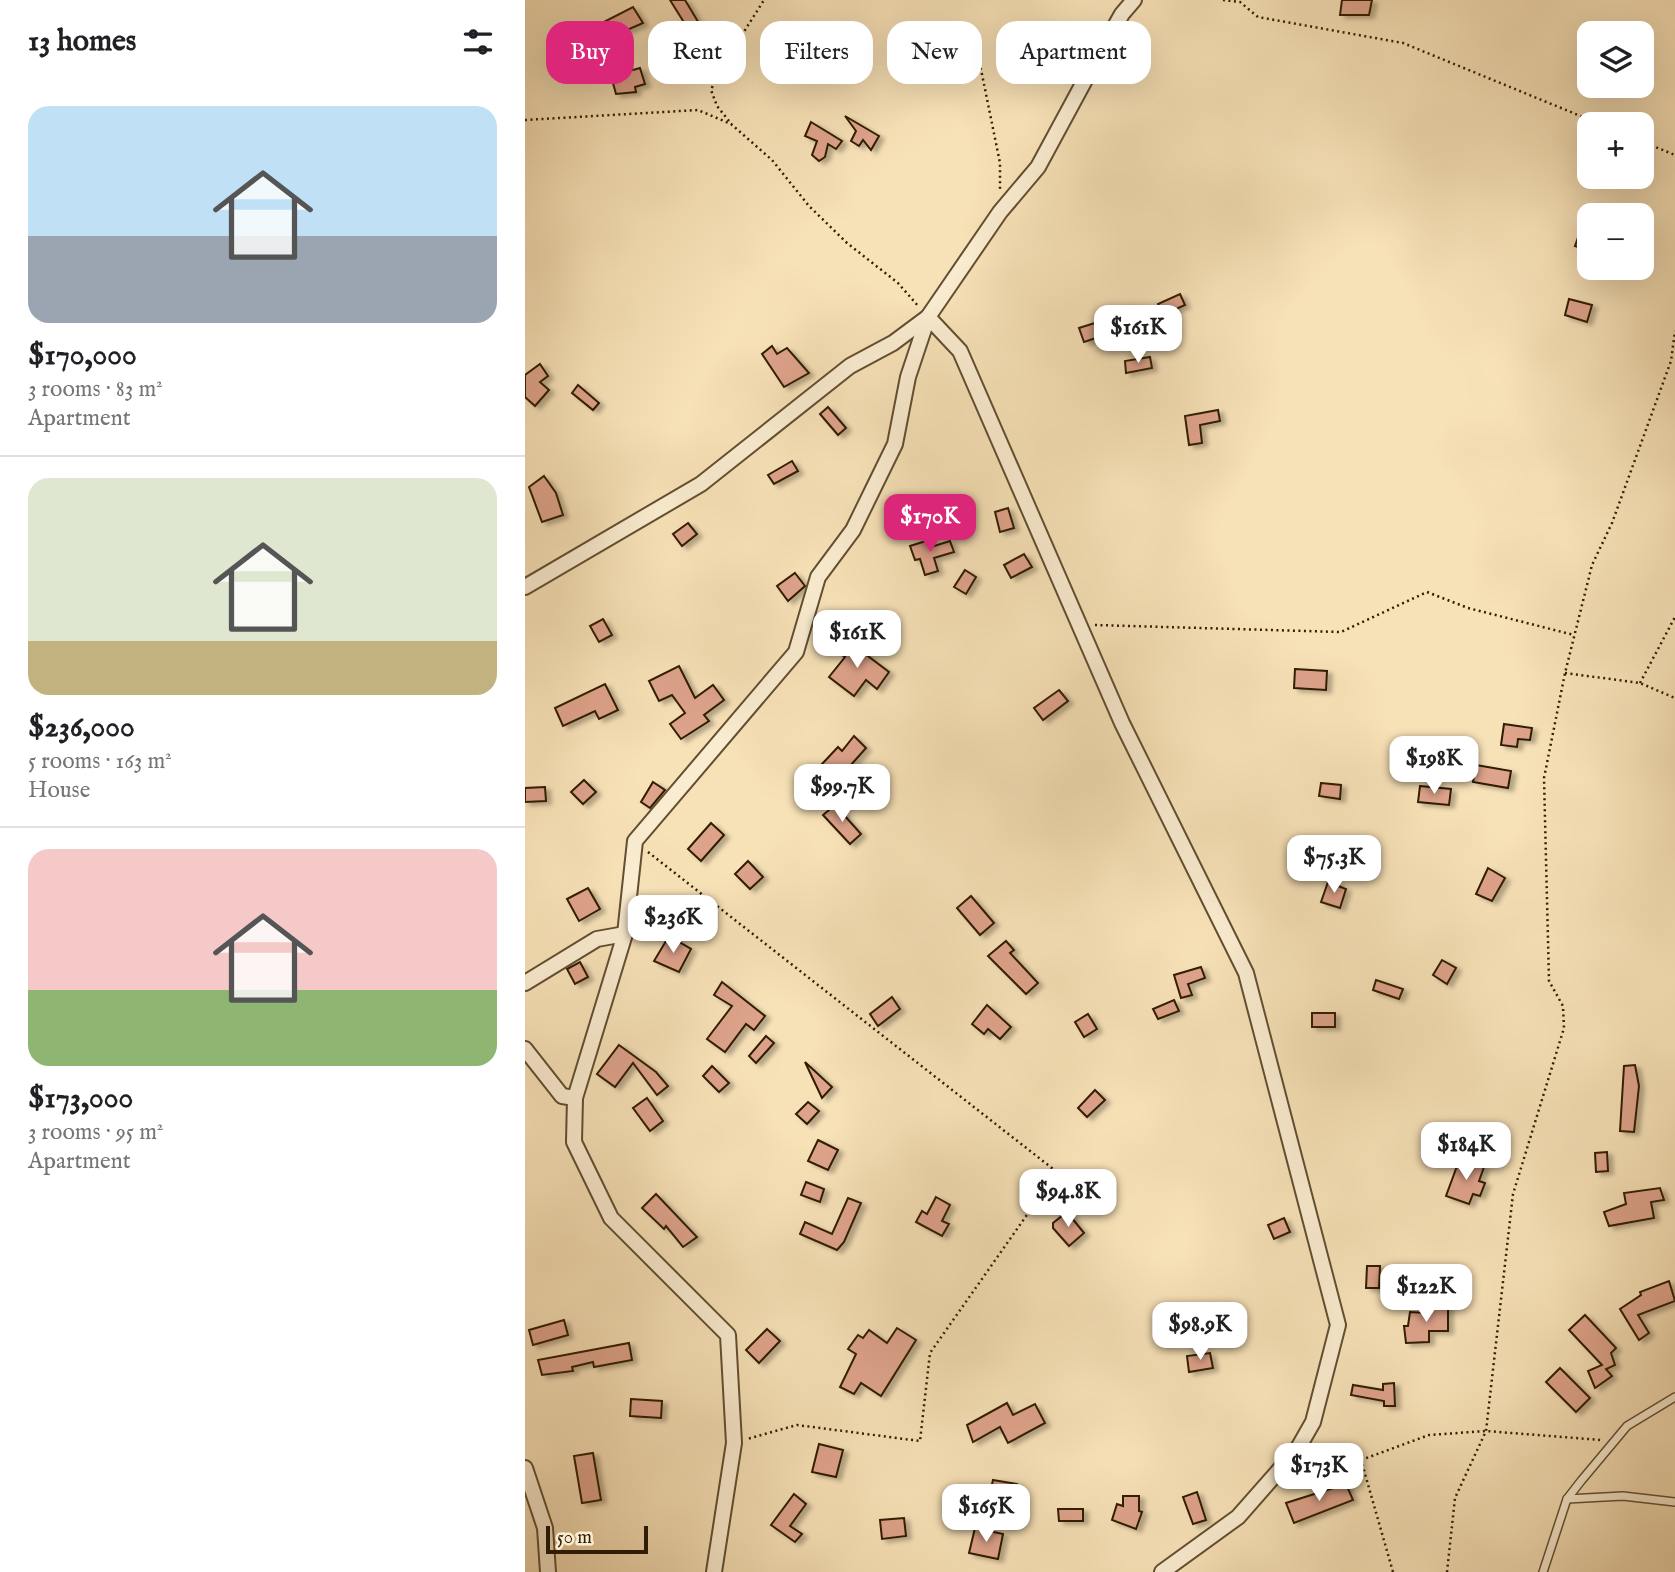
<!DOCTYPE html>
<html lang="en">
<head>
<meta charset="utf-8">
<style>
	:root { --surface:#fff; --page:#f6f6f6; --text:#202124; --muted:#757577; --line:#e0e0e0; --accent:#db2777 }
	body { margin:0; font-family:"IM FELL English",serif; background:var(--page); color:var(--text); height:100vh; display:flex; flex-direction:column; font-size:26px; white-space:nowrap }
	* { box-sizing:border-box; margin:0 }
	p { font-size:23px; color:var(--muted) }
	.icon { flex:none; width:38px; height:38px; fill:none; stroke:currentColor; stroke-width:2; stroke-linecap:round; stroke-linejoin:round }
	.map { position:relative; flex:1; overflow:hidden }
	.sheet { display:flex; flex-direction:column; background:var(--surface); width:525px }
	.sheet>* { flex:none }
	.top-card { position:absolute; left:21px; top:21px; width:665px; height:63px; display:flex; gap:14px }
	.tools { position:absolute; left:1052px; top:21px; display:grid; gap:14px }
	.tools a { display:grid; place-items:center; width:77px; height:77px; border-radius:14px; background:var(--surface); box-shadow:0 7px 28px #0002; font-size:35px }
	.scale { position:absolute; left:21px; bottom:18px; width:102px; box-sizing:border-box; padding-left:7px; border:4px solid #301d04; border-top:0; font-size:19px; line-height:24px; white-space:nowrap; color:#301d04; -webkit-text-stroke:5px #faecd0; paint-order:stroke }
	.price { position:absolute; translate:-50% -60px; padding:0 16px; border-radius:14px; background:#fff; color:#222; font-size:23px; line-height:46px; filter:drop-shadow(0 2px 4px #0008) }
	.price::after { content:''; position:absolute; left:50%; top:42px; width:21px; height:16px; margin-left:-10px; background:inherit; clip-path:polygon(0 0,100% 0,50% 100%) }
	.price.current { background:var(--accent); color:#fff }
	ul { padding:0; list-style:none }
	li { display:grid; align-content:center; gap:14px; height:371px; padding:0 28px }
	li+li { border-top:2px solid var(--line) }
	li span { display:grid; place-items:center; height:217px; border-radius:21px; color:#555 }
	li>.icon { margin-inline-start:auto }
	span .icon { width:126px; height:126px; fill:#fffc; stroke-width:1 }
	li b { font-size:30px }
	h2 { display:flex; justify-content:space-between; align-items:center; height:84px; padding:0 28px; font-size:30px }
	.pill { padding:0 24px; border-radius:21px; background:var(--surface); box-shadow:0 7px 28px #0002; font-size:24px; line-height:63px }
	.pill.current { background:var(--accent); color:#fff }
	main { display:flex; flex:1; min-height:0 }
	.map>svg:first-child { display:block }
	.building { fill:#dea38b; stroke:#301d04; stroke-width:2; filter:url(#shadow) }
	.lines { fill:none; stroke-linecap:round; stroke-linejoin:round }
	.lane-casing { stroke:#624e31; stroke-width:10 }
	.street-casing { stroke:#624e31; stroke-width:18 }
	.path { stroke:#301d04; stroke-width:2.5; stroke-dasharray:2 3.5; stroke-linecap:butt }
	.lane { stroke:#faecd0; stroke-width:7 }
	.street { stroke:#faecd0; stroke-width:14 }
</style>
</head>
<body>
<main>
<section class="sheet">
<h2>13 homes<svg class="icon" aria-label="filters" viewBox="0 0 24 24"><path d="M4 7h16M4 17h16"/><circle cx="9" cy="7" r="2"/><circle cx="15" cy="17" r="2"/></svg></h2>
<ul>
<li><span style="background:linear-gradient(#bfe0f5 60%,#9aa5b1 0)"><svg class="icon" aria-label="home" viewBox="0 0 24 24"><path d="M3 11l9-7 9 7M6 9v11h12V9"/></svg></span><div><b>$170,000</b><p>3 rooms · 83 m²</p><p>Apartment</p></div></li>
<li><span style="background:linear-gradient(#dfe7d0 75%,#c2b280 0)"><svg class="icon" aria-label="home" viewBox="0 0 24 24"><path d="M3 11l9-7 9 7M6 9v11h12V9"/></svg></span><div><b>$236,000</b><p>5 rooms · 163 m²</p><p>House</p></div></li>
<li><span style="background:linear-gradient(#f6c9c9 65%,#8fb573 0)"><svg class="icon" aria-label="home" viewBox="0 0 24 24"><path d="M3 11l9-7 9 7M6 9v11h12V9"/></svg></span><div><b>$173,000</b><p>3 rooms · 95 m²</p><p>Apartment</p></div></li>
</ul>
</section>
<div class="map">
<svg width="1150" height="1572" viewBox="0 0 1150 1572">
	<defs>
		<filter id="shadow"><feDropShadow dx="5" dy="3" stdDeviation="2" flood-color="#0004"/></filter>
	</defs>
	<rect width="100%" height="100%" fill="#f7e1b7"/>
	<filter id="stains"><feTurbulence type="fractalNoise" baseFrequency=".00286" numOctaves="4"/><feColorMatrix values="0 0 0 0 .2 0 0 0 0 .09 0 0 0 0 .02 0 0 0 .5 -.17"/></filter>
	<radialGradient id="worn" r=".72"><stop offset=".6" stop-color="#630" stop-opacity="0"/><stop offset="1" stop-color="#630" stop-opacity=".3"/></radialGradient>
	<g class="building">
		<path d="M 145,0 L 160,0 L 190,50 L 180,56 Z"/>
		<path d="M 817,0 L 847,0 L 844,15 L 815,15 Z"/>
		<path d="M 108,7 L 118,23 L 77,41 L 71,26 Z"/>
		<path d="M 438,29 L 444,43 L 411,58 L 403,44 Z"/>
		<path d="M 115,68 L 120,84 L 110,87 L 111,92 L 91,94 L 86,76 Z"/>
		<path d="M 320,116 L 354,136 L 346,150 L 338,140 L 334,146 L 326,141 L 331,131 Z"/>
		<path d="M 286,122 L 317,141 L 311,149 L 303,144 L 300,157 L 294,161 L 287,155 L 292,141 L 280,136 Z"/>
		<path d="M 1062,212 L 1064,239 L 1061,249 L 1050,246 Z"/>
		<path d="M 655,294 L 660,305 L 638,315 L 633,304 Z"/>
		<path d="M 1044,299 L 1067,305 L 1062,322 L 1040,315 Z"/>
		<path d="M 573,322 L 577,336 L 559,342 L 554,328 Z"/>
		<path d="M 247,346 L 252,354 L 262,348 L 284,373 L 259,387 L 237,354 Z"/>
		<path d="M 625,357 L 627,368 L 601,373 L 600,361 Z"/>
		<path d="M 15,364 L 23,376 L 15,382 L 24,390 L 10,406 L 0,397 L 0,375 Z"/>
		<path d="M 53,385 L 74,403 L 68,410 L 47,393 Z"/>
		<path d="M 303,407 L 321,428 L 313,435 L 295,414 Z"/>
		<path d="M 693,410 L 695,421 L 675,425 L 677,443 L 664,445 L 660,416 Z"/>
		<path d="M 267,461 L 273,471 L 249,484 L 243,475 Z"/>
		<path d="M 19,476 L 31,493 L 38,515 L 17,522 L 4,487 Z"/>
		<path d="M 483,508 L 489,528 L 475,532 L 470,512 Z"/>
		<path d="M 163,523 L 172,534 L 157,546 L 148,534 Z"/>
		<path d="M 404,540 L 406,547 L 425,541 L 429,552 L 409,558 L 413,571 L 400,575 L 395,559 L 390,560 L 385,546 Z"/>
		<path d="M 499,554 L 507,567 L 486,578 L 479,565 Z"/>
		<path d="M 440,570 L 451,577 L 441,594 L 429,587 Z"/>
		<path d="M 270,573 L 280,586 L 263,601 L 252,586 Z"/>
		<path d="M 78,619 L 87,635 L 74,642 L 65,626 Z"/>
		<path d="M 323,641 L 364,672 L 352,689 L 341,680 L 329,696 L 304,677 L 320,657 L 314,653 Z"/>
		<path d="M 154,666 L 170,698 L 188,685 L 199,700 L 179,715 L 184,721 L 156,739 L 145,724 L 160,713 L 147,695 L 134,701 L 124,681 Z"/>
		<path d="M 770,669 L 802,671 L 801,690 L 769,688 Z"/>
		<path d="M 80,684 L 93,710 L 74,719 L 70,711 L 38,726 L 30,708 Z"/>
		<path d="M 534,690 L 543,701 L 518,720 L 509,708 Z"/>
		<path d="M 979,724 L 1007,728 L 1005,740 L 993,739 L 992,747 L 976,745 Z"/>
		<path d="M 329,736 L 341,748 L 325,766 L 331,771 L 320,784 L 297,764 L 313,747 L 317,751 Z"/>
		<path d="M 951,765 L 986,771 L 983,788 L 948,782 Z"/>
		<path d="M 59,780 L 71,792 L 58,804 L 46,792 Z"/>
		<path d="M 128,782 L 140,790 L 125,808 L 116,802 Z"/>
		<path d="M 796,783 L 816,785 L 815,799 L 794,796 Z"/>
		<path d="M 895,786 L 926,789 L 924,805 L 893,802 Z"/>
		<path d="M 20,787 L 21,801 L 0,802 L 0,788 Z"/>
		<path d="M 310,805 L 336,834 L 325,844 L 298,815 Z"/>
		<path d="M 186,823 L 199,835 L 176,861 L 163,849 Z"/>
		<path d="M 223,861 L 238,877 L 225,889 L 210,874 Z"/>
		<path d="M 963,868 L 980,878 L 967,901 L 951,894 Z"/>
		<path d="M 803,882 L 821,889 L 815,908 L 796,902 Z"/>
		<path d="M 63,888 L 75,909 L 54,921 L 42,899 Z"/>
		<path d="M 446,896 L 469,923 L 455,935 L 432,908 Z"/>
		<path d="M 144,936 L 166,949 L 154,972 L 129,961 Z"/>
		<path d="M 481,941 L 489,950 L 485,953 L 513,983 L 501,994 L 463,956 Z"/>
		<path d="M 917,960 L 931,968 L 922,984 L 908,975 Z"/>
		<path d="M 55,962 L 63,977 L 50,984 L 42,969 Z"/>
		<path d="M 676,967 L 680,978 L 663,984 L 667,995 L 656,998 L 649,975 Z"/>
		<path d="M 851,980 L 878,989 L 874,999 L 848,990 Z"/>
		<path d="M 197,982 L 240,1016 L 229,1030 L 221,1024 L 200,1052 L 182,1039 L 207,1006 L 189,995 Z"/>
		<path d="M 367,997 L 375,1009 L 353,1026 L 345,1014 Z"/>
		<path d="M 649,1000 L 654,1011 L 633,1019 L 628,1009 Z"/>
		<path d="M 462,1005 L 486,1027 L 475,1039 L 463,1029 L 459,1034 L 447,1024 Z"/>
		<rect x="787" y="1013" width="23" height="14"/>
		<path d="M 563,1014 L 572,1029 L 559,1037 L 550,1022 Z"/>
		<path d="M 241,1036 L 249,1043 L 231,1063 L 224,1056 Z"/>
		<path d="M 94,1045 L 131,1072 L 143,1086 L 132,1095 L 108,1063 L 90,1087 L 72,1074 Z"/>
		<path d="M 280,1062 L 307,1087 L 297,1098 Z"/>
		<path d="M 1110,1065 L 1114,1086 L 1109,1132 L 1095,1131 L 1099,1066 Z"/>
		<path d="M 187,1066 L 204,1083 L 194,1092 L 178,1076 Z"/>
		<path d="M 570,1090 L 580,1100 L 562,1117 L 553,1108 Z"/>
		<path d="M 122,1098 L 138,1121 L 125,1131 L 108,1108 Z"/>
		<path d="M 283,1102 L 294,1111 L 282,1124 L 271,1114 Z"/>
		<path d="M 293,1140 L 313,1150 L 303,1170 L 283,1161 Z"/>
		<path d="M 1082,1152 L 1083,1171 L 1071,1172 L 1070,1153 Z"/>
		<path d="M 935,1158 L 959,1167 L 954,1181 L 960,1183 L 955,1196 L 948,1194 L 944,1204 L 921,1196 Z"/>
		<path d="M 281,1182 L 299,1189 L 295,1202 L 276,1195 Z"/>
		<path d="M 1135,1188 L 1139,1200 L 1126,1202 L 1129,1218 L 1084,1226 L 1079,1212 L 1101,1204 L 1099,1193 Z"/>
		<path d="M 131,1194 L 172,1237 L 158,1247 L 141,1226 L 139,1229 L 117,1208 Z"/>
		<path d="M 411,1197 L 425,1205 L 417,1221 L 424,1224 L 417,1236 L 391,1222 L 397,1211 L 402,1214 Z"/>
		<path d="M 323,1198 L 336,1203 L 319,1242 L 312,1250 L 275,1234 L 280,1222 L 307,1234 Z"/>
		<path d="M 542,1212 L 559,1233 L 544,1246 L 528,1228 L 528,1223 Z"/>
		<path d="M 759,1218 L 765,1232 L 749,1239 L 743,1225 Z"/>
		<path d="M 842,1266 L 855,1266 L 854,1288 L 841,1288 Z"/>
		<path d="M 1144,1281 L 1150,1301 L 1113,1315 L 1124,1333 L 1114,1340 L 1095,1309 L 1116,1295 L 1115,1292 Z"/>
		<path d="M 903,1305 L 923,1306 L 923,1331 L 904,1331 L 904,1342 L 881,1343 L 879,1326 L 883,1326 L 885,1312 L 902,1313 Z"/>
		<path d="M 1060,1315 L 1091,1348 L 1086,1353 L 1090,1365 L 1081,1369 L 1087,1376 L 1070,1388 L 1063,1371 L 1077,1365 L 1044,1330 Z"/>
		<path d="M 39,1320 L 43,1335 L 8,1345 L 4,1330 Z"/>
		<path d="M 372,1328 L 391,1340 L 356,1396 L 336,1383 L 329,1394 L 315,1387 L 331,1354 L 323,1349 L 333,1335 L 338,1338 L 344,1330 L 362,1343 Z"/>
		<path d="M 242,1329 L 255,1341 L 234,1363 L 221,1350 Z"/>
		<path d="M 104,1343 L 107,1360 L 69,1367 L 68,1362 L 47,1367 L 48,1371 L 17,1375 L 13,1360 Z"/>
		<path d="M 685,1353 L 688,1368 L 664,1372 L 662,1356 Z"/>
		<path d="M 1035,1368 L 1065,1398 L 1051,1412 L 1021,1382 Z"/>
		<path d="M 869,1383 L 870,1406 L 859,1406 L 859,1401 L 826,1395 L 828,1385 L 858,1390 L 858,1384 Z"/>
		<path d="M 106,1399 L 137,1401 L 136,1418 L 105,1416 Z"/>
		<path d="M 482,1403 L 488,1415 L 510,1404 L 520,1423 L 483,1443 L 475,1427 L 448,1442 L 442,1425 Z"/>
		<path d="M 294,1444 L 318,1450 L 311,1477 L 287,1472 Z"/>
		<path d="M 68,1453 L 76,1500 L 57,1503 L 49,1456 Z"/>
		<path d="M 468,1480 L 492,1484 L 489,1497 L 465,1493 Z"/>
		<path d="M 821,1484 L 828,1500 L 769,1523 L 761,1503 Z"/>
		<path d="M 672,1492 L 681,1520 L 668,1524 L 658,1497 Z"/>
		<path d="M 269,1494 L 281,1504 L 265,1526 L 277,1534 L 270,1542 L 246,1525 Z"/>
		<path d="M 598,1496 L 614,1496 L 614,1511 L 617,1512 L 611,1529 L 587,1520 L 592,1504 L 598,1506 Z"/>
		<path d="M 533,1509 L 558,1509 L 558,1521 L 534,1521 Z"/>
		<path d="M 379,1518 L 381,1536 L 357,1539 L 355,1520 Z"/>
		<path d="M 450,1528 L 478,1534 L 473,1559 L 444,1553 Z"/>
	</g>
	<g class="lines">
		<defs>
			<g id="lane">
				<path d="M 1042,1499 L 1098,1496 L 1150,1502"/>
				<path d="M 1018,1572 L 1042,1499 L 1056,1481 L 1102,1426 L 1150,1397"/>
			</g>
			<g id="street">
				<path d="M 0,587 L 176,484 L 325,366 L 368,343 L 403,317 L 475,212 L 513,167 L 567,67 L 597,14 L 609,0"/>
				<path d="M 0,983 L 72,939 L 100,934"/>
				<path d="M 0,1049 L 37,1096 L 50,1098"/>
				<path d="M 0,1468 L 20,1528 L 23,1572"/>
				<path d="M 189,1572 L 209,1443 L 203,1335 L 86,1218 L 49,1142 L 50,1098 L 100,934 L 110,841 L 271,652 L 293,577 L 328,530 L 370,444 L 383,377 L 403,317 L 435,351 L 597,723 L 721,973 L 813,1325 L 788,1422 L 772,1450 L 713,1517 L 637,1572"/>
			</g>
		</defs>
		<use href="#lane" class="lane-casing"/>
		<use href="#street" class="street-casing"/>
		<g class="path">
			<path d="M 698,0 L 715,2 L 733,17 L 878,43 L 1075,124"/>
			<path d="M 448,30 L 475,163 L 475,191"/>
			<path d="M 0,120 L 173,110 L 206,124 L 247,160 L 284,206 L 322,243 L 373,283 L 394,307"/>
			<path d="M 204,121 L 192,106 L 186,90 L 193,73 L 239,0"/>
			<path d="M 1116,141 L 1150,155"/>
			<path d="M 570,625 L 816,632 L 902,592 L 943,608 L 1049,635"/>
			<path d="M 1040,673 L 1115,683 L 1150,698"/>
			<path d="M 1115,683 L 1150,617"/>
			<path d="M 123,852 L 532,1172 L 405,1353 L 395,1441 L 272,1425 L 222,1439"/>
			<path d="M 786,1452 L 836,1460 L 868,1572"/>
			<path d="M 836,1460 L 904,1435 L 961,1431 L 1076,1440"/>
			<path d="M 922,1572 L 930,1498 L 961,1431 L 988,1194 L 1039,1028 L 1038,1006 L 1024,981 L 1019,778 L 1040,673 L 1067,565 L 1087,523 L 1146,361 L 1150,331"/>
		</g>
		<use href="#lane" class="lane"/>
		<use href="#street" class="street"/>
	</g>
	<rect width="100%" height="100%" filter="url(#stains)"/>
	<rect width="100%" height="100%" fill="url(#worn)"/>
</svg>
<div class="tools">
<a><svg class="icon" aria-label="layers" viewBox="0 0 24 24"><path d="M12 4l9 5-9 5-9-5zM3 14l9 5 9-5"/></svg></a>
<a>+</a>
<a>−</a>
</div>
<div class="scale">50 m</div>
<b class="price" style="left:613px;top:365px">$161K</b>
<b class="price current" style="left:405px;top:554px">$170K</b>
<b class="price" style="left:332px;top:670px">$161K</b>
<b class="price" style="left:909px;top:796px">$198K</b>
<b class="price" style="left:317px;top:824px">$99.7K</b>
<b class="price" style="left:809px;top:895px">$75.3K</b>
<b class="price" style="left:148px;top:955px">$236K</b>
<b class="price" style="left:941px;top:1182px">$184K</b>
<b class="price" style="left:543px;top:1229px">$94.8K</b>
<b class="price" style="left:901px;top:1324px">$122K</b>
<b class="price" style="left:675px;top:1362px">$98.9K</b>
<b class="price" style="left:794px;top:1503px">$173K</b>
<b class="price" style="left:461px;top:1544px">$165K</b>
<div class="top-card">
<a class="pill current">Buy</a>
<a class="pill">Rent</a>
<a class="pill">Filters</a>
<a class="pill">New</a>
<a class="pill">Apartment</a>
</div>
</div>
</main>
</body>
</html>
